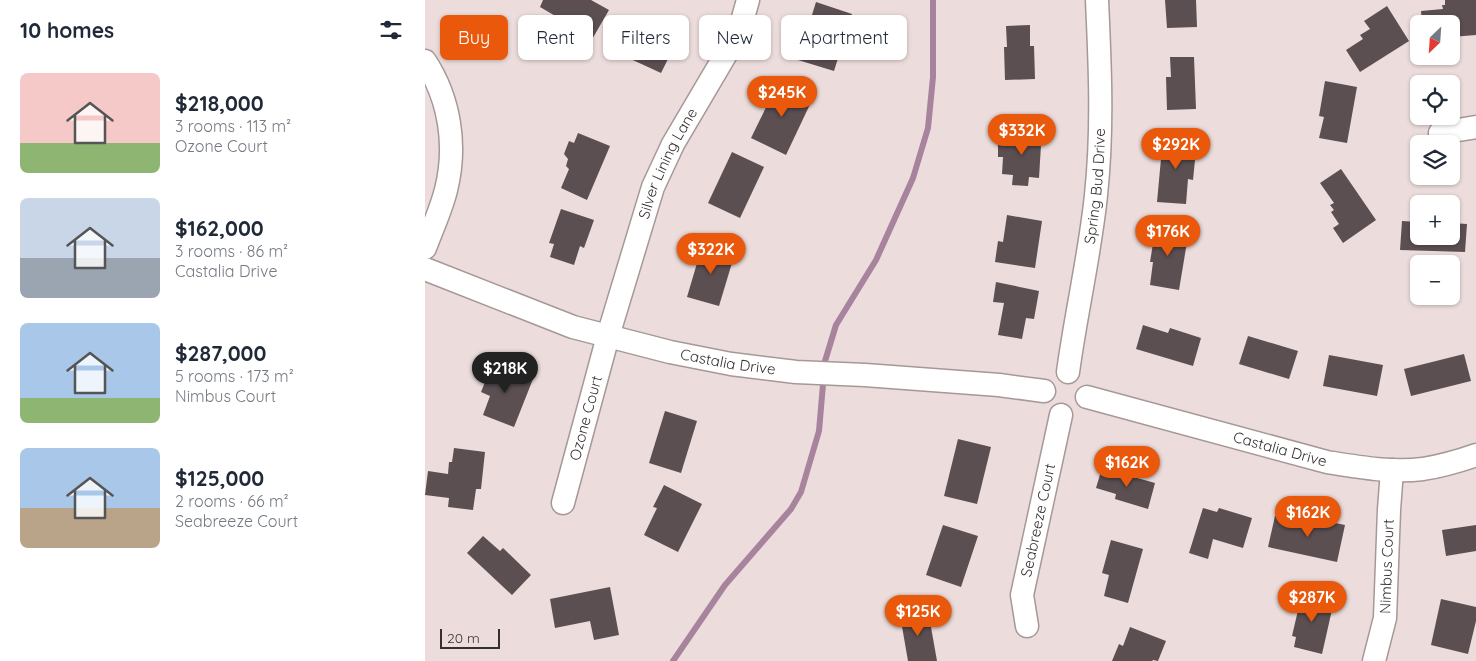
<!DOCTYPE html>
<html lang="en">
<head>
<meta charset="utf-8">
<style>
	:root { --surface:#fff; --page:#f6f6f7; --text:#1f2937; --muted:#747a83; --accent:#ea580c }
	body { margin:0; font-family:Quicksand,sans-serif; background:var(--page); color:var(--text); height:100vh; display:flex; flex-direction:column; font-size:19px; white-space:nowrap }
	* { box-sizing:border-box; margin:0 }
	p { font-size:16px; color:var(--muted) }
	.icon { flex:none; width:28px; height:28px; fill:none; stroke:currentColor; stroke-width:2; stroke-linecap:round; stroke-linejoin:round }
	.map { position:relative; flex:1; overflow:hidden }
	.drawer { display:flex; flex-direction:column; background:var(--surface); width:425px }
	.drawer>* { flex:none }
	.guide { position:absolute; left:15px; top:15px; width:475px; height:45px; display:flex; gap:10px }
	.needle { width:32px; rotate:205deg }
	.buttons { position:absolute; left:985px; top:15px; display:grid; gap:10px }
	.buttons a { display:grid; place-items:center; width:50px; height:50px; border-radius:8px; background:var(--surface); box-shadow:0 1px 4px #0004; font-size:25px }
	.scale { position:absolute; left:15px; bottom:12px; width:60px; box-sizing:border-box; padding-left:5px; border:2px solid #35302f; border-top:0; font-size:14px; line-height:18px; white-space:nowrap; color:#35302f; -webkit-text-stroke:4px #ecdddc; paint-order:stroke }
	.price { position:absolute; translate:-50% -42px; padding:0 11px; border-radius:18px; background:var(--accent); color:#fff; font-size:16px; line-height:32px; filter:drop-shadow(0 1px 2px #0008) }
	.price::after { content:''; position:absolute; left:50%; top:30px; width:15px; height:11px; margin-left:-8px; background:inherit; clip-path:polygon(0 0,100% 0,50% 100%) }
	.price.active { background:#222; color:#fff }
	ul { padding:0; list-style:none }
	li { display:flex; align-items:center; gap:15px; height:125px; padding:0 20px }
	li span { display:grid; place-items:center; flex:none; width:140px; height:100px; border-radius:8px; color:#555 }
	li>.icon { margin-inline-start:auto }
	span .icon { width:60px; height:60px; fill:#fffc; stroke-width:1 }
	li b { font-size:21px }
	h2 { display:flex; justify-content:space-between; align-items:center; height:60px; padding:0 20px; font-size:21px }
	.pill { padding:0 18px; border-radius:8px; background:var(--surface); box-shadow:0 1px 4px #0004; font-size:18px; line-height:45px }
	.pill.active { background:var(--accent); color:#fff }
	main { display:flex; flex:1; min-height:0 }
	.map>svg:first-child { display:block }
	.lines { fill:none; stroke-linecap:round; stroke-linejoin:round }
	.stream { stroke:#a8839d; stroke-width:6 }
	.building { fill:#5b4f52 }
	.minor-casing { stroke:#a69897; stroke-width:25 }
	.minor { stroke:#fff; stroke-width:22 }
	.labels { text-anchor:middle; stroke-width:5; stroke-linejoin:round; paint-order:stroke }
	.street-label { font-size:15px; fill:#35302f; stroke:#ecdddc }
</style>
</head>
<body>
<main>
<section class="drawer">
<h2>10 homes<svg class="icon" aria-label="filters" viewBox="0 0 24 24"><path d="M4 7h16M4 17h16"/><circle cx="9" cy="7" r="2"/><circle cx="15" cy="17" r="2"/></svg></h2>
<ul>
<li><span style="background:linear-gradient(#f6c9c9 70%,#8fb573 0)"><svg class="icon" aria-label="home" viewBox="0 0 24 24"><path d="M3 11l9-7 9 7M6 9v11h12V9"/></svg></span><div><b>$218,000</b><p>3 rooms · 113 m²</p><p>Ozone Court</p></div></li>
<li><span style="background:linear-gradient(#c9d6e8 60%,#9aa5b1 0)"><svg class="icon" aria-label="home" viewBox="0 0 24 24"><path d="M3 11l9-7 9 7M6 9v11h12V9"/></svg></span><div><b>$162,000</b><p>3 rooms · 86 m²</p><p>Castalia Drive</p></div></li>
<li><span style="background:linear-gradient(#a9c7e8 75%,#8fb573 0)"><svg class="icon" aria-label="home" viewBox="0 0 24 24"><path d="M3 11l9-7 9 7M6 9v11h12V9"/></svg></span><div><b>$287,000</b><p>5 rooms · 173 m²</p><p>Nimbus Court</p></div></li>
<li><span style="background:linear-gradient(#a9c7e8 60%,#b9a48a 0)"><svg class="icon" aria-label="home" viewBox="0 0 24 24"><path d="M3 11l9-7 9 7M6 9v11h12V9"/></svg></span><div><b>$125,000</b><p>2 rooms · 66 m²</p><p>Seabreeze Court</p></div></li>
</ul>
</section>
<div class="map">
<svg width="1051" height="661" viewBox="0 0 1051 661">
	<rect width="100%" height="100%" fill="#ecdddc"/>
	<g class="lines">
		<path class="stream" d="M 248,661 L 300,585 L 366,509 L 376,492 L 394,431 L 400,361 L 411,325 L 451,260 L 488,178 L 503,128 L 508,77 L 508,0"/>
	</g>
	<g class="building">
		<path d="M 118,0 L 166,0 L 184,10 L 162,48 L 138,34 L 144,24 L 115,7 Z"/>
		<path d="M 740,0 L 771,0 L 772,27 L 742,28 Z"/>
		<path d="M 1020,0 L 1051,0 L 1051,35 L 1026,37 L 1026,24 L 997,24 L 996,11 L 1018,9 L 1017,5 L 1020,5 Z"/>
		<path d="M 391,2 L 427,14 L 409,71 L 373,60 Z"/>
		<path d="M 962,6 L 984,41 L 935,72 L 921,50 L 938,39 L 935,35 L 945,29 L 939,21 Z"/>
		<path d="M 201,17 L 252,41 L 236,73 L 186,50 Z"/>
		<path d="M 605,25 L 605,46 L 609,46 L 610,79 L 580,80 L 579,47 L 582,47 L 581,26 Z"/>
		<path d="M 745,57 L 769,57 L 771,109 L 742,110 L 741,77 L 746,77 Z"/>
		<path d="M 354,81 L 388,98 L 361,155 L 326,138 Z"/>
		<path d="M 900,81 L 932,87 L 922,143 L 894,138 L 899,117 L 894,116 Z"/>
		<path d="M 590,127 L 617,129 L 614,178 L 604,177 L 603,186 L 587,185 L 588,175 L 577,174 L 578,157 L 573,157 L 573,143 L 589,145 Z"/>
		<path d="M 153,133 L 185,146 L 162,200 L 136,188 L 144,169 L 141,166 L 143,159 L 139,154 L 144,141 L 149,143 Z"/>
		<path d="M 738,137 L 772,140 L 768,180 L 763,179 L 761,204 L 732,202 Z"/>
		<path d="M 307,152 L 339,167 L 315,218 L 283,203 Z"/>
		<path d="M 916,169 L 951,220 L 918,243 L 908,228 L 914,224 L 906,212 L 909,210 L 905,205 L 909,203 L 895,183 Z"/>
		<path d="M 136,209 L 169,220 L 159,248 L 155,246 L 149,265 L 125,257 L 129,244 L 124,243 Z"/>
		<path d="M 582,215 L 617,221 L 610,268 L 570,262 L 573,241 L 578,242 Z"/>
		<path d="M 977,221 L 994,222 L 994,236 L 1026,236 L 1026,223 L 1042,224 L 1040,252 L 975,250 Z"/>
		<path d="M 731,225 L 764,230 L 754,290 L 725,285 L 728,262 L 725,262 Z"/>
		<path d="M 278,243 L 310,253 L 294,306 L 262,297 Z"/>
		<path d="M 571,282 L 614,291 L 609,319 L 601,318 L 597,339 L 573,335 L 579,303 L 568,302 Z"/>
		<path d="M 718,325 L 743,333 L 745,328 L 776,338 L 768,366 L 711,349 Z"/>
		<path d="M 823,336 L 873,351 L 864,379 L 814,364 Z"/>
		<path d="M 1039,354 L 1046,381 L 986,396 L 979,369 Z"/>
		<path d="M 904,355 L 958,365 L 952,396 L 898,386 Z"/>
		<path d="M 68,362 L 108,379 L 89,427 L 58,415 L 65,396 L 56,392 Z"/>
		<path d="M 240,411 L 272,421 L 256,473 L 224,463 Z"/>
		<path d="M 533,439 L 566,447 L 552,504 L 519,496 Z"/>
		<path d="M 29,448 L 60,452 L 56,489 L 51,489 L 48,510 L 23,507 L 24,498 L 0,495 L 3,471 L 23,474 L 24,462 L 27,462 Z"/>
		<path d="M 677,468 L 730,483 L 723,509 L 690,499 L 691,494 L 671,488 Z"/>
		<path d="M 239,485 L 277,504 L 253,552 L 219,535 L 232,508 L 228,507 Z"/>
		<path d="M 778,508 L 792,512 L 794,508 L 827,518 L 818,548 L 788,539 L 783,559 L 764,553 Z"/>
		<path d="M 850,516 L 895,526 L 896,520 L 920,525 L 912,562 L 843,547 Z"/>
		<path d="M 518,525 L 553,536 L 536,587 L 501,575 Z"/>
		<path d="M 1051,525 L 1051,551 L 1021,556 L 1017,530 Z"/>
		<path d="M 58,536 L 75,551 L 78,548 L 106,575 L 87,595 L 42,553 Z"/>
		<path d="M 686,540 L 718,549 L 703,603 L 679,596 L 684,575 L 677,573 Z"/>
		<path d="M 185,587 L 194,635 L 169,640 L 165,621 L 130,628 L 125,599 Z"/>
		<path d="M 877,593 L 909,601 L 897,654 L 869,647 L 871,637 L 867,636 Z"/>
		<path d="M 1016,599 L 1051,607 L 1051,621 L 1043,654 L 1006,645 Z"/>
		<path d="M 503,610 L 512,661 L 483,661 L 475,615 Z"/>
		<path d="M 705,627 L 741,641 L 733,661 L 728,660 L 727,661 L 687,661 L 694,644 L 698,646 Z"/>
	</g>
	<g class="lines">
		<defs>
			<g id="minor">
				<path d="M 0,61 C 25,99 32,146 21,190 C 16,210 7,229 0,248"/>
				<path d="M 1015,133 L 1051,127"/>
				<path id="s1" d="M 0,269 L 148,327 L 245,352 L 306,364 L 371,372 L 440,375 L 574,385 L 619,391"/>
				<path id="s2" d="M 643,372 C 651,313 665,254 671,195 C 678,130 675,65 672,0"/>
				<path id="s3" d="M 662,397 L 902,462 C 933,467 966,473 998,469 C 1016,466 1034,461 1051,455"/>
				<path id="s4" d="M 138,503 L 183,336 L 228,187 L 248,144 L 314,32 L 323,0"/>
				<path id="s5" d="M 602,626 L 597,595 L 636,415"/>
				<path id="s6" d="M 949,661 L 960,618 L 964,510 L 967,470"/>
			</g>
		</defs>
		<use href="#minor" class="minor-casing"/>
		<use href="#minor" class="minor"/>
	</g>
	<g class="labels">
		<g class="street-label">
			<text dy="5" stroke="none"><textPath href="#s4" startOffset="356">Silver Lining Lane</textPath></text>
			<text dy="5" stroke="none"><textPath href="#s2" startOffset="188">Spring Bud Drive</textPath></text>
			<text dy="5" stroke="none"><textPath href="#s1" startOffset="318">Castalia Drive</textPath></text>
			<text dy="5" stroke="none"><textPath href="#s4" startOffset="88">Ozone Court</textPath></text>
			<text dy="5" stroke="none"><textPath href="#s3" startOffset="200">Castalia Drive</textPath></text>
			<text dy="5" stroke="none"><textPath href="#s5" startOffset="108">Seabreeze Court</textPath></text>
			<text dy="5" stroke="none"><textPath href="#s6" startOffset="96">Nimbus Court</textPath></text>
		</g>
	</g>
</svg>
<div class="buttons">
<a><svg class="needle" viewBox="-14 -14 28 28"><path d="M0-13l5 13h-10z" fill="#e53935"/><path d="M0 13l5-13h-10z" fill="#747a83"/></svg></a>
<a><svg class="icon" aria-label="locate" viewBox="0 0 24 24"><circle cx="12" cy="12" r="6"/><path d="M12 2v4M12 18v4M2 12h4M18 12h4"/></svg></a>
<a><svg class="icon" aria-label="layers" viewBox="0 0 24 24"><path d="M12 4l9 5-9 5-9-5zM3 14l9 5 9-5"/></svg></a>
<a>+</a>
<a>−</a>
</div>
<div class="scale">20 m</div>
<b class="price" style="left:357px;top:118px">$245K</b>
<b class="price" style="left:597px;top:156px">$332K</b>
<b class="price" style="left:751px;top:170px">$292K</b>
<b class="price" style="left:743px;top:257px">$176K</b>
<b class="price" style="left:286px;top:275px">$322K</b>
<b class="price active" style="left:80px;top:394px">$218K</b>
<b class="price" style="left:702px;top:488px">$162K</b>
<b class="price" style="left:883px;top:538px">$162K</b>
<b class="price" style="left:887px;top:623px">$287K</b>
<b class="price" style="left:493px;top:637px">$125K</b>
<div class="guide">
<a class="pill active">Buy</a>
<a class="pill">Rent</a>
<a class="pill">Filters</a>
<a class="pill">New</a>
<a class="pill">Apartment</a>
</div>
</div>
</main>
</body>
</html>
